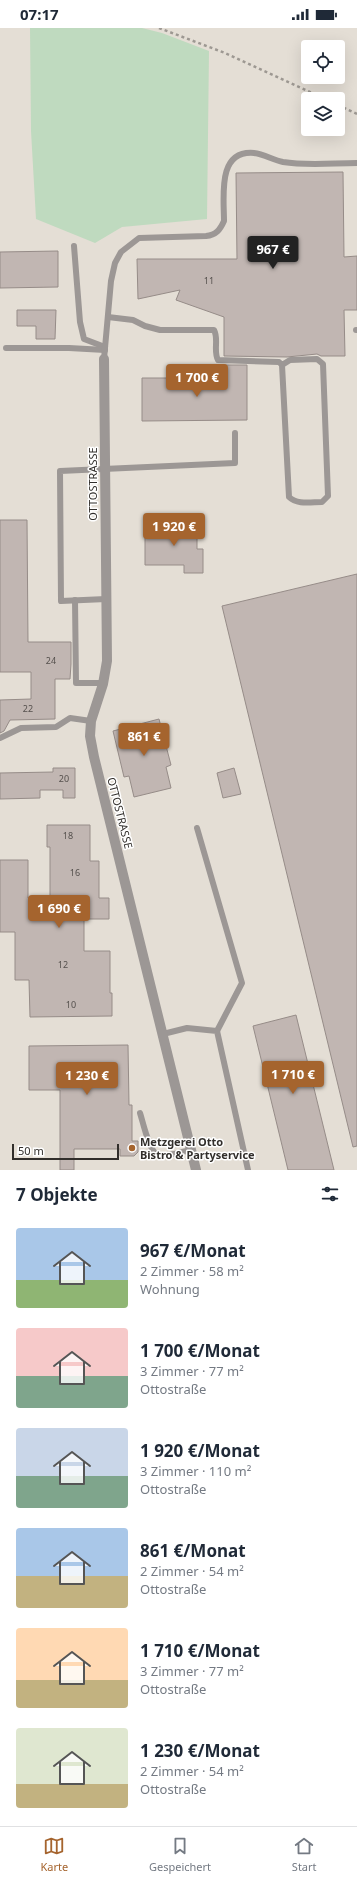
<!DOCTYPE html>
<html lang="de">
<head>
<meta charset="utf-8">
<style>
	:root { --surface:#fff; --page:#f2f2f3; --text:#1f2937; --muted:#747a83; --line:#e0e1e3; --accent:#a5642e }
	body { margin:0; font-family:"Noto Sans",sans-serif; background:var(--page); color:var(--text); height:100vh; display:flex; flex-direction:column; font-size:15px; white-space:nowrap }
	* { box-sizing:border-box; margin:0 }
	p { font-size:13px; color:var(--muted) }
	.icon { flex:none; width:22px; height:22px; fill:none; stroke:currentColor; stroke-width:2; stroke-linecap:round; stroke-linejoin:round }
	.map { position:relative; height:1142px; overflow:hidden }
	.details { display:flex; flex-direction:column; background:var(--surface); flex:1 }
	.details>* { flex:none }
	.controls { position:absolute; left:301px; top:12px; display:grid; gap:8px }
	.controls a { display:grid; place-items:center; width:44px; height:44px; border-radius:4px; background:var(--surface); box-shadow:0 4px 16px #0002; font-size:20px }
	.scale { position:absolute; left:12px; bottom:10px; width:107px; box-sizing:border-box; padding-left:4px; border:2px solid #312e2b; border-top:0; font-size:11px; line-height:14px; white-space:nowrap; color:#312e2b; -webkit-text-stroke:3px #fff; paint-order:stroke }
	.price { position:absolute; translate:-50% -34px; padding:0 9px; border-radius:4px; background:var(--accent); color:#fff; font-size:13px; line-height:26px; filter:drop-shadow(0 1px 2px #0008) }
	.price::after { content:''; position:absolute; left:50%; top:24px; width:12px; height:9px; margin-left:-6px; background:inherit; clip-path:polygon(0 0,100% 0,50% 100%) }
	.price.active { background:#222; color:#fff }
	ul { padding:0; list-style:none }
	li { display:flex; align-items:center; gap:12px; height:100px; padding:0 16px }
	li span { display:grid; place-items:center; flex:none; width:112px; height:80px; border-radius:4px; color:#555 }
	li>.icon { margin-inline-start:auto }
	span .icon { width:48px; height:48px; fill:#fffc; stroke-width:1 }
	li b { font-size:17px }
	h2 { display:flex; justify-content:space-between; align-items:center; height:48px; padding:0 16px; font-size:17px }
	.status { display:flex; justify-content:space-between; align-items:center; height:28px; padding:0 20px; background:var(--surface); direction:ltr }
	.status svg { height:11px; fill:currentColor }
	.dock { display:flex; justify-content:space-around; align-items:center; height:56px; border-top:1px solid var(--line); background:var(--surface); font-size:11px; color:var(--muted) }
	.dock a { display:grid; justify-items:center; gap:2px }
	.dock .active { color:var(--accent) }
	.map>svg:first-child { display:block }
	.green { fill:#bfdabf }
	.building { fill:#c1b6b2; stroke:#968c88 }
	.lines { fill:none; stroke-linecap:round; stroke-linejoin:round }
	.path { stroke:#9d9892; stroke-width:2.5; stroke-dasharray:3 3; stroke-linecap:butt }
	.service { stroke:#9c9795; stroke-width:6 }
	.minor { stroke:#9c9795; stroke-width:10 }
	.poi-dot { fill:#a5642e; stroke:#fff; stroke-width:1.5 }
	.labels { text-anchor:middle; stroke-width:3; stroke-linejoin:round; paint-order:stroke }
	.number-label { font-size:9px; fill:#55504d }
	.street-label { font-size:11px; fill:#312e2b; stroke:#fff }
	.poi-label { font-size:11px; font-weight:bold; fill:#312e2b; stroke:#fff; text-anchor:start }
</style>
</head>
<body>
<div class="status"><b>07:17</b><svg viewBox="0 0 49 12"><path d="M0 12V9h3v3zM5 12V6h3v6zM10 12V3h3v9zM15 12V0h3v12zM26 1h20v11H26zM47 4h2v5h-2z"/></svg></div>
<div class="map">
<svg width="357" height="1142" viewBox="0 0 357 1142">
	<rect width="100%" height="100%" fill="#e4ded5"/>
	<path class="green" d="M 30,0 L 142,0 L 162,5 L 209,23 L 207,191 L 122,199 L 95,215 L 36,191 L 31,103 Z"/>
	<g class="building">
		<path d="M 343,144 L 344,229 L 357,228 L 357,282 L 344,282 L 345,328 L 321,328 L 317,326 L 287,329 L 224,328 L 224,289 L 176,272 L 180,262 L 138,271 L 137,231 L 237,231 L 236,145 Z"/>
		<path d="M 58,223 L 58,259 L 0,260 L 0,224 Z"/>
		<path d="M 17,282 L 56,282 L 55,311 L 36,311 L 36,298 L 17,298 Z"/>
		<path d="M 224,337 L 247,337 L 247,392 L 142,393 L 142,350 L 224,350 Z"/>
		<path d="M 0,492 L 27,492 L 28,614 L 71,614 L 71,636 L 70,651 L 55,651 L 55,691 L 10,692 L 4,703 L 0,705 L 0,672 L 31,671 L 31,644 L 0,644 Z"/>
		<path d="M 145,497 L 197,497 L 197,521 L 203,521 L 203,545 L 184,545 L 184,537 L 145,537 Z"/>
		<path d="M 357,546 L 357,1118 L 353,1119 L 222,578 Z"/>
		<path d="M 159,691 L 171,737 L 166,739 L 171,760 L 134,769 L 129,748 L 124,749 L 113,703 Z"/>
		<path d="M 53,740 L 75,740 L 75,770 L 63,770 L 63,762 L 40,762 L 40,770 L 0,771 L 0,745 L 53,744 Z"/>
		<path d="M 234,740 L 241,766 L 223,770 L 217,745 Z"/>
		<path d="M 47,797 L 90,797 L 90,833 L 99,833 L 99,870 L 109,870 L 109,891 L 84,891 L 84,923 L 110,923 L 110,965 L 112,965 L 112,988 L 30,989 L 29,952 L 15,952 L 15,904 L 0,904 L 0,832 L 28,832 L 28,870 L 50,870 L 50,819 L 47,819 Z"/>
		<path d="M 296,987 L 334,1142 L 288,1142 L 253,998 Z"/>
		<path d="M 128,1017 L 129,1077 L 132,1077 L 132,1113 L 138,1113 L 138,1124 L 134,1128 L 120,1128 L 120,1121 L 74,1121 L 74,1142 L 60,1142 L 60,1062 L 29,1062 L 29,1018 Z"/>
	</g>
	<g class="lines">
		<g class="path">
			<path d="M 159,0 L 225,25 L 325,71"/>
			<path d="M 338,77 L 357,86"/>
		</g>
		<g class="service">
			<path d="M 74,218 L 80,294 L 84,311 L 105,319"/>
			<path d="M 108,289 L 133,292 L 145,298 L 160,302 L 214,302 C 219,311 213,323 218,332 L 279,334 L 282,337 L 289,469 C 297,477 311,474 322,474 L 328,468 L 323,336 L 317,331 L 290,332 L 282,337"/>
			<path d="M 356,302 L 357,302"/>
			<path d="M 6,320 L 69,320 L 105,322"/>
			<path d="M 104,331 L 111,253 L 115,235 L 121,224 L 139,210 L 206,208 C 216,207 220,202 224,193 C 224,168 217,122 254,125 C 264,126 273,132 283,134 C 307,138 333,135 357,135"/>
			<path d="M 106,571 L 61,573 L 60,443 L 235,435 L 235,405"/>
			<path d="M 75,572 L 76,655 L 103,655"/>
			<path d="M 0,710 L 21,700 L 56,699 L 70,690 L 91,693"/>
			<path d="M 197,800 L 242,955 L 217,1003"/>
			<path d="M 163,1006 L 187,1000 L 217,1003 L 248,1142"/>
			<path d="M 140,1085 C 143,1094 149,1123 157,1126 C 166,1130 182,1123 192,1122"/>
		</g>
		<path class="minor" d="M 104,331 L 107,633 L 103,656 L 91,693 L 90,708 L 94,729 L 196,1142"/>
	</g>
	<circle class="poi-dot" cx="132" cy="1120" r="4"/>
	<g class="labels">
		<g class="number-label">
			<text x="209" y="256">11</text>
			<text x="51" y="636">24</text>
			<text x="28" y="684">22</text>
			<text x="64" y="754">20</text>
			<text x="68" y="811">18</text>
			<text x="75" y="848">16</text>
			<text x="63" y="940">12</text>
			<text x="71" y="980">10</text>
		</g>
		<g class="street-label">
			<text transform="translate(93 456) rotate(-90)" y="4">OTTOSTRASSE</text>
			<text transform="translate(120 785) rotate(76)" y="4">OTTOSTRASSE</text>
		</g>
		<g class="poi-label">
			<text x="140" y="1118">Metzgerei Otto<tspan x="140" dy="13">Bistro &amp; Partyservice</tspan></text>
		</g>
	</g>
</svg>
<div class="controls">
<a><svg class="icon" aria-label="locate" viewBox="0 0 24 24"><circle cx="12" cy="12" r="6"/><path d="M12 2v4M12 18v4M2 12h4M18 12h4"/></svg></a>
<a><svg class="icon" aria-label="layers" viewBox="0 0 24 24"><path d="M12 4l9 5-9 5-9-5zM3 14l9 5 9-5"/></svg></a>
</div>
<div class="scale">50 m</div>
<b class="price active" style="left:273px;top:242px">967 €</b>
<b class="price" style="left:197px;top:370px">1 700 €</b>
<b class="price" style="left:174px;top:519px">1 920 €</b>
<b class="price" style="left:144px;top:729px">861 €</b>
<b class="price" style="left:59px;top:901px">1 690 €</b>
<b class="price" style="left:293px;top:1067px">1 710 €</b>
<b class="price" style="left:87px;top:1068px">1 230 €</b>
</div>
<section class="details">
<h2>7 Objekte<svg class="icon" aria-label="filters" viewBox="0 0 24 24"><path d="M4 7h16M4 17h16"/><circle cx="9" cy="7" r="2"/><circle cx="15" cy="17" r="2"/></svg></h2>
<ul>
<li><span style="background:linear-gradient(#a9c7e8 65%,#8fb573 0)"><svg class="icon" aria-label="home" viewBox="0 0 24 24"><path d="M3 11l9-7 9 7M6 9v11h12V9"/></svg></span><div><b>967 €/Monat</b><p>2 Zimmer · 58 m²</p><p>Wohnung</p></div></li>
<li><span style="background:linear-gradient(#f6c9c9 60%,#7fa58c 0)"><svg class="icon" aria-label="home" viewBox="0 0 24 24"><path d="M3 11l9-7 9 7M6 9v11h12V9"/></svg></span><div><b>1 700 €/Monat</b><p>3 Zimmer · 77 m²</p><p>Ottostraße</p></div></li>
<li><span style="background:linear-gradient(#c9d6e8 60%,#7fa58c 0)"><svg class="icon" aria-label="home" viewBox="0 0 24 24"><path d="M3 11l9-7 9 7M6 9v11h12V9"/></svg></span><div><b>1 920 €/Monat</b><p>3 Zimmer · 110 m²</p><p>Ottostraße</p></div></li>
<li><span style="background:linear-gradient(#a9c7e8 60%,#c2b280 0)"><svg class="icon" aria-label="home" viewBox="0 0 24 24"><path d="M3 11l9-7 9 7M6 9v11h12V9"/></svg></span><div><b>861 €/Monat</b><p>2 Zimmer · 54 m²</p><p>Ottostraße</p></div></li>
<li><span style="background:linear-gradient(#ffd9b3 65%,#c2b280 0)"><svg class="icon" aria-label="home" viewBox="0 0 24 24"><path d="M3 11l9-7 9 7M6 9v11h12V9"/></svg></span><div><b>1 710 €/Monat</b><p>3 Zimmer · 77 m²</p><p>Ottostraße</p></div></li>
<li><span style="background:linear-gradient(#dfe7d0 70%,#c2b280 0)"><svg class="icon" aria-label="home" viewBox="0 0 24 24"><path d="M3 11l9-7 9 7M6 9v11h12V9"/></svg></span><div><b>1 230 €/Monat</b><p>2 Zimmer · 54 m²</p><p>Ottostraße</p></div></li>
</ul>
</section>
<nav class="dock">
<a class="active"><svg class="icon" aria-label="map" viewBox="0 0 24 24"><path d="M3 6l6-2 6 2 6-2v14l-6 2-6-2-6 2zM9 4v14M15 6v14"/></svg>Karte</a>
<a><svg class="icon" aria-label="saved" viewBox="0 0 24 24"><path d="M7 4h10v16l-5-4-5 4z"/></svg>Gespeichert</a>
<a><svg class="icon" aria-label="home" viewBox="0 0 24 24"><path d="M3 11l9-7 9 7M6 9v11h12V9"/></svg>Start</a>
</nav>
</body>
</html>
